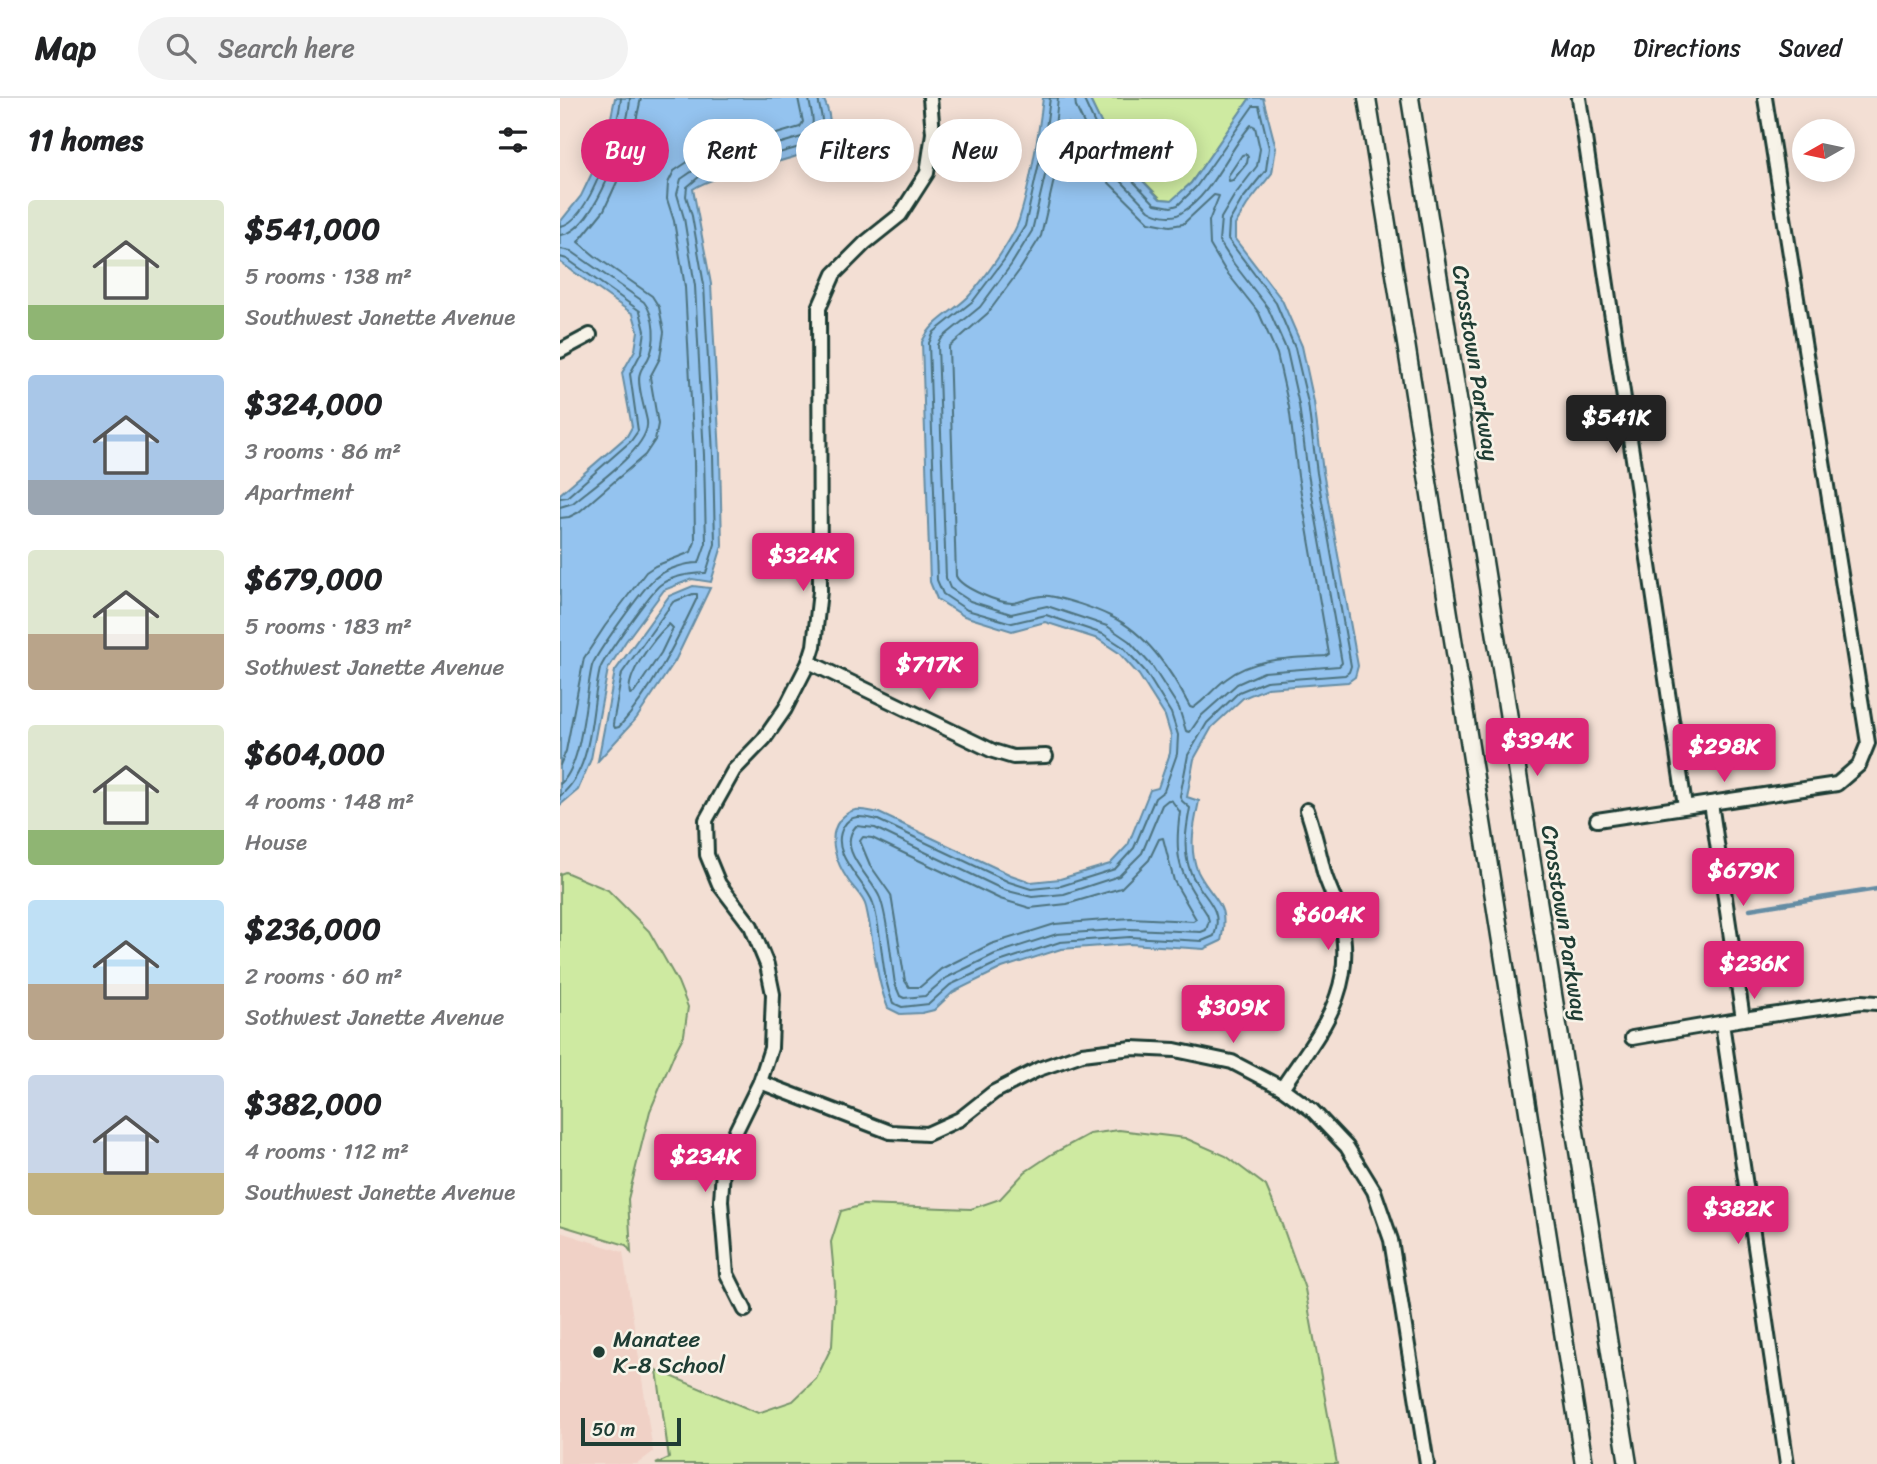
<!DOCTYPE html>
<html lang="en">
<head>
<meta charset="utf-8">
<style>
	:root { --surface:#fff; --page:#f2f2f2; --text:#202124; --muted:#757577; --line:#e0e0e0; --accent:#db2777 }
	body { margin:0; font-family:Sriracha,sans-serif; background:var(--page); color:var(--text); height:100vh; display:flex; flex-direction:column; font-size:26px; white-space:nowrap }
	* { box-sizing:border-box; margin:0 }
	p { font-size:23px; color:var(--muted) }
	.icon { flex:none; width:38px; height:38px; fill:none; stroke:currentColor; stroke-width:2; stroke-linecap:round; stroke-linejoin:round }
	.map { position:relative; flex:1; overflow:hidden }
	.sheet { display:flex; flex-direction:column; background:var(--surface); width:560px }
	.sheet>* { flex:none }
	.top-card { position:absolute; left:21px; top:21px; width:665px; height:63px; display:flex; gap:14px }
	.needle { width:46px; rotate:261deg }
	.fabs { position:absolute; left:1232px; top:21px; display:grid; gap:14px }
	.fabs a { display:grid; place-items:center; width:63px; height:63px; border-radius:50%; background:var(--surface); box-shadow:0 4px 18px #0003; font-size:35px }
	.scale { position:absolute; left:21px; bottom:18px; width:100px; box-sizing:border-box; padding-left:7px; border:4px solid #1f3d34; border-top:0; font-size:19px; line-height:24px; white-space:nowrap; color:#1f3d34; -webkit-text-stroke:5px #f7f3e8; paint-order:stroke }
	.price { position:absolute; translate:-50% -60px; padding:0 16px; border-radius:7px; background:var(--accent); color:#fff; font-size:23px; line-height:46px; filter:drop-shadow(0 2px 4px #0008) }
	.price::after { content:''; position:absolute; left:50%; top:42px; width:21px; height:16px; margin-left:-10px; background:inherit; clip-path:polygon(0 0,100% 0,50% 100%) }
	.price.active { background:#222; color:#fff }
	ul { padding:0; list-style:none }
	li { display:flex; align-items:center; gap:21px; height:175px; padding:0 28px }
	li span { display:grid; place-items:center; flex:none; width:196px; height:140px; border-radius:7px; color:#555 }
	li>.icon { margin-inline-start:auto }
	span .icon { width:84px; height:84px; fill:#fffc; stroke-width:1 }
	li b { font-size:30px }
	h2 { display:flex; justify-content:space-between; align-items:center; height:84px; padding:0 28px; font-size:30px }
	.chip { padding:0 24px; border-radius:32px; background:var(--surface); box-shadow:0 4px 18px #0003; font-size:24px; line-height:63px }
	.chip.active { background:var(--accent); color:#fff }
	header { display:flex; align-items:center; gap:42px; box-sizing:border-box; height:98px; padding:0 35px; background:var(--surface); border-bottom:2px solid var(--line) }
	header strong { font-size:33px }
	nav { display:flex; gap:38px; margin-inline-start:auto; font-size:24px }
	.search { width:490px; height:63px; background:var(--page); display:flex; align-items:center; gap:18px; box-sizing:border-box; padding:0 24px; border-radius:38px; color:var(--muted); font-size:26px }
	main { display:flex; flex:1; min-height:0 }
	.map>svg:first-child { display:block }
	.built { fill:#f0d1c6 }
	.green { fill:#ceeaa1; stroke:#76946a; stroke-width:2 }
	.water { fill:#94c3ef; stroke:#658da4; stroke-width:2 }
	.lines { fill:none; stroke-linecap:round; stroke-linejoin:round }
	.shore { stroke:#4e737f; stroke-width:2 }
	.stream { stroke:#658da4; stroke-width:4.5 }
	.minor-casing { stroke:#1f3d34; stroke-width:18 }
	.secondary-casing { stroke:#1f3d34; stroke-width:21 }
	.minor { stroke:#f7f3e8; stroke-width:12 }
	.secondary { stroke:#f7f3e8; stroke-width:16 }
	.poi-dot { fill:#1f3d34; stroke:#f7f3e8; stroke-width:2.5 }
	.labels { text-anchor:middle; stroke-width:5; stroke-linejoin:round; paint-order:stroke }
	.street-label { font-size:23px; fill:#1f3d34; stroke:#f7f3e8 }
	.poi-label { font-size:23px; fill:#1f3d34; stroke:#f7f3e8; text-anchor:start }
</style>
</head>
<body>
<header>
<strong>Map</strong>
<div class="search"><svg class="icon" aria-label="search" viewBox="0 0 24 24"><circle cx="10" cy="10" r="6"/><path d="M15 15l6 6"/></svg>Search here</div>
<nav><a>Map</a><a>Directions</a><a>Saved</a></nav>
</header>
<main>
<section class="sheet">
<h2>11 homes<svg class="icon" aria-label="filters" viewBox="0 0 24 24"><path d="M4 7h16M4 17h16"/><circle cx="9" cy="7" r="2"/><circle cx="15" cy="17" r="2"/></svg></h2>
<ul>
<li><span style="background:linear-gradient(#dfe7d0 75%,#8fb573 0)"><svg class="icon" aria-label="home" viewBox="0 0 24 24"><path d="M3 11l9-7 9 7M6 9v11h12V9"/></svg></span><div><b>$541,000</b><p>5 rooms · 138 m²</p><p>Southwest Janette Avenue</p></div></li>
<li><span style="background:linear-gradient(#a9c7e8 75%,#9aa5b1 0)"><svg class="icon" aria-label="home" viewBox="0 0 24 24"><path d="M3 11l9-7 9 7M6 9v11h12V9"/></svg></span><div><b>$324,000</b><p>3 rooms · 86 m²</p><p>Apartment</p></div></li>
<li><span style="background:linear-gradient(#dfe7d0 60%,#b9a48a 0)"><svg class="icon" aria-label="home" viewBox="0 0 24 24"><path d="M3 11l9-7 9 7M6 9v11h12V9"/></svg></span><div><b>$679,000</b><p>5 rooms · 183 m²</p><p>Sothwest Janette Avenue</p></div></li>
<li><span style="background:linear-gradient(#dfe7d0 75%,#8fb573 0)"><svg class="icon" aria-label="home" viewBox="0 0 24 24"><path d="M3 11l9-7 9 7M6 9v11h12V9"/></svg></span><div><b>$604,000</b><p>4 rooms · 148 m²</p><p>House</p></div></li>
<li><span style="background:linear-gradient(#bfe0f5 60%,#b9a48a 0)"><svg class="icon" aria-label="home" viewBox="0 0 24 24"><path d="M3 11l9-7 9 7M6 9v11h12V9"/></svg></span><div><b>$236,000</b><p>2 rooms · 60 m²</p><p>Sothwest Janette Avenue</p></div></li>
<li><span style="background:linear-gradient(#c9d6e8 70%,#c2b280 0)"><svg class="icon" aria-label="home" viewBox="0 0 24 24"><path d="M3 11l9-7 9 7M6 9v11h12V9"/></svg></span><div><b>$382,000</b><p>4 rooms · 112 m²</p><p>Southwest Janette Avenue</p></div></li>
</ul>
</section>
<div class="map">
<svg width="1317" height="1366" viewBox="0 0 1317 1366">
	<rect width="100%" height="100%" fill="#f3dfd4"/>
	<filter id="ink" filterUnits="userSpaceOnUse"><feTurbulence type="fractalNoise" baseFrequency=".0143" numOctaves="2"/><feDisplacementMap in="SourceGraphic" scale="14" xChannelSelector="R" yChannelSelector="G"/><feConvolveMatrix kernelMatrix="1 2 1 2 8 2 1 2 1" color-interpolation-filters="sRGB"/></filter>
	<g filter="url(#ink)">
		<path class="built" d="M 0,1134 L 63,1154 L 93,1354 L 77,1366 L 0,1366 Z"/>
		<g class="green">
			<path d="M 529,0 L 690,0 L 631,85 L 613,102 L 601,101 L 555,54 Z"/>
			<path d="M 5,774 L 48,792 L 89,833 L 118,884 L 128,909 L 124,937 L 115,954 L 90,1013 L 68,1101 L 71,1154 L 66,1147 L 0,1127 L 0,776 Z"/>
			<path d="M 559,1032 L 625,1040 L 666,1058 L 706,1088 L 720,1121 L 745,1191 L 777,1366 L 96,1366 L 109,1360 L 97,1272 L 198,1315 L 233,1303 L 256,1281 L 272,1248 L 275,1188 L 271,1144 L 281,1113 L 303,1107 L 411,1111 L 440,1101 L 465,1074 L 492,1056 L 529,1036 Z"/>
		</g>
		<g class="water">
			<path d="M 55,0 L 263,0 C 269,12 274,30 265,42 C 249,64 164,71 133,91 L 151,186 L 160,357 L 162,448 L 151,484 L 132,481 L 104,492 L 66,543 L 48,571 L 31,661 L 18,692 L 0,707 L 0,396 L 67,338 L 72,329 L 62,275 L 75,252 L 78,233 L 73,216 L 0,164 L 0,124 L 21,98 L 45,48 Z"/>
			<path d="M 483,0 L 529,0 L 555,54 L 600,101 L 612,102 L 631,85 L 690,0 L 703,0 L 716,50 L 712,75 L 687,107 L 675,127 L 675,141 L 722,202 L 742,248 L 754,304 L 763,374 L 798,568 L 795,579 L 788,584 L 707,590 L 683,600 L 652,629 L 634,661 L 627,699 L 639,703 C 634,726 628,751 638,774 C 654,805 670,803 661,843 L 644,851 L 570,846 L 501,851 L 442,870 L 393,894 L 374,912 L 362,915 L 340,916 L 328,910 C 315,878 314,843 306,809 C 304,799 294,791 288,782 C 277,766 266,739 280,722 C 293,707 302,712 319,715 L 451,777 L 471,784 L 500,781 L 550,766 L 568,747 L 590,692 L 598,690 L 610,655 L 611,638 L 605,618 L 579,577 L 559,555 L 538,541 L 485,524 L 452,533 L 404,518 L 377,501 L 370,484 L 362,244 C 372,222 392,215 408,199 C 422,184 453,141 459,122 C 471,84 478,40 483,0 Z"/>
			<path d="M 133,488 L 150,490 L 115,563 L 76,621 L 38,663 L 55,573 L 109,498 Z"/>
		</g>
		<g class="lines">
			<g class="shore">
				<path d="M 490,0 L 485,38 L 465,128 L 444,162 L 413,203 L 374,234 L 369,245 L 377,482 L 383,496 L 407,512 L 452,525 L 486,517 L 543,536 L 563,549 L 585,573 L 611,615 L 618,637 L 617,656 L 604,693 L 595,700 L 574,750 L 555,771 L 501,788 L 471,791 L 449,784 L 318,722 C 304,719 292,715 284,728 C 267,755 306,784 313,805 C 323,837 320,873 333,905 L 342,909 L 369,906 L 390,887 L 439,864 L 500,844 L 570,839 L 642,843 L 654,838 C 665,809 641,799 631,775 C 622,753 626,731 630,710 L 622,703 L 620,698 L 628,657 L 647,625 L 679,594 L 706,583 L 785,577 L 789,574 L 791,568 L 757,375 L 748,305 L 735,250 L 716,205 L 668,141 L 669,124 L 681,103 L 706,72 L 709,50 L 699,8 L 693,8 L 636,89 L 618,107 L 611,109 L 595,106 L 550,59 L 523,0"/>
				<path d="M 498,0 L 494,39 L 472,133 L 451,167 L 420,209 L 382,240 L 378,247 L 386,480 L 390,490 L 410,503 L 451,516 L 487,508 L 547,528 L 569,543 L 592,568 L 619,610 L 626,633 L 630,634 L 641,618 L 677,586 L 704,574 L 779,568 L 782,565 L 748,376 L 739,307 L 727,253 L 708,210 L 674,166 L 659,143 L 661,120 L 674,98 L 697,68 L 700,51 L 695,29 L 691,27 C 667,54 653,96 621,115 C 612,121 597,117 589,112 L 542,63 L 516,9 L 515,0"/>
				<path d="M 507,25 L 512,27 L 535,71 L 589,124 L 610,128 L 623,126 L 654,97 L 659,98 L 649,123 L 650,147 L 665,172 L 699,215 L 717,256 L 729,309 L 738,378 L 769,556 L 766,558 C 734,560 693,559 666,581 C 654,590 645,602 633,610 L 630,609 C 612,574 587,535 550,518 C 534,510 506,501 489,498 C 476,496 464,504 452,505 C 439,505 401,490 396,478 L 389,249 L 428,215 L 459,173 L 481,138 Z"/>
				<path d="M 686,56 L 688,59 L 687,65 L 673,82 L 669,83 L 668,78 L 682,57 Z"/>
				<path d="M 0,128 C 30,125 59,27 61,0"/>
				<path d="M 0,137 C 36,135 69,31 70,0"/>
				<path d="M 0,151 L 11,153 L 84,204 C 95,218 97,245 88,261 C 86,265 81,270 80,275 C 76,284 85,312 87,323 C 91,349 33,388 13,405 L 0,409"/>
				<path d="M 0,159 L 7,161 L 80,213 L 85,233 L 82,253 L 70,276 L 78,333 L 71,343 L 7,399 L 0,400"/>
				<path d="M 0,420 L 9,419 L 19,414 L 85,357 L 95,342 L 98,326 L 90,279 L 100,260 L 104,234 L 99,209 L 92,198 L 35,158 L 18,144 L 44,112 L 68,60 L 81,0"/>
				<path d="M 133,496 L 137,496 L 137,500 C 115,546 93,591 59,629 L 55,630 L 53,626 L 62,575 L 113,504 Z"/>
				<path d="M 109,526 L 113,530 L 101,555 L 74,595 L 70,596 C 65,577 95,539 109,526 Z"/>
				<path d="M 0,667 L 6,653 L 24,560 L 45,528 L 86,474 L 95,468 L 131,454 L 135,444 L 134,358 L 125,189 L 114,123 L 107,101 L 108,85 L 114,73 L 132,61 L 240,29 L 243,24 L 238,0"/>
				<path d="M 0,686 C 23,668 25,597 32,568 C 35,557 84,489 94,481 C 105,471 126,465 139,465 L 146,445 L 144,357 L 135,188 L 124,120 L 117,96 L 121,81 L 137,70 L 245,38 C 259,26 250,15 249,0"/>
				<path d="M 0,698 C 35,669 30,612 40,571 C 43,561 91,494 100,487 C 113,477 131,476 146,475 L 155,446 L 153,357 L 144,187 L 132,118 L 126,98 L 127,89 L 140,78 L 250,46 C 269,29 261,21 258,0"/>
				<path d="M 608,702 L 612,703 L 620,714 C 613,764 620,774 647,816 L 649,823 L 646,832 L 641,834 L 570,831 L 497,836 L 435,856 L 386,880 L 365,898 L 344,900 L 340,898 L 335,886 C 331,862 328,820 320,800 C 312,779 275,752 296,728 L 315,730 L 444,792 L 472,799 L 504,796 L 559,778 L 582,755 L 602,707 Z"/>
				<path d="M 303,739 L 312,740 L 440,801 L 470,810 L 507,806 L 561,790 L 589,762 L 599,741 L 603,740 L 614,783 L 636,821 L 633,823 L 570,820 L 495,826 L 431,846 L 381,871 L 360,889 L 349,889 L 345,883 L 331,797 L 310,767 L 300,743 Z"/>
			</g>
			<path class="stream" d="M 1190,811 L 1317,791"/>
			<defs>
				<g id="minor">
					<path d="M 1019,0 L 1125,708"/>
					<path d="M 0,253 L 30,237"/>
					<path d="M 249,564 L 433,653 L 453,659 L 486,658"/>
					<path d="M 1151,705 L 1183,921"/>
					<path d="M 1037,722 L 1277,686 L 1299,667 L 1308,645 L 1205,0"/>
					<path d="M 1162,925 L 1227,1366"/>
					<path d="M 1072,940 L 1183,921 L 1301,904 L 1317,905"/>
					<path d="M 200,984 L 330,1034 L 367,1036 L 400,1021 L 434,994 L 479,971 L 522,956 L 572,950 L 615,952 L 672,964 L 722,990 L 752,1012 L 787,1049 L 814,1093 L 831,1142 L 867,1366"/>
					<path d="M 722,990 C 741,961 766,931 777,898 C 786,873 786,845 780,819 C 777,803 768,789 764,774 C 759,753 754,732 747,712"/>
					<path d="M 185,1212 L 167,1176 L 161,1103 L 163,1071 L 173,1039 L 200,984 L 211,950 L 213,896 L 207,867 L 191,828 L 159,786 L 147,757 L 146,722 L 174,672 L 204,641 L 225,611 L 249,564 L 254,548 L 260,493 L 259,210 L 274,176 L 305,145 L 340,117 L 367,75 L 373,35 L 370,0"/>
				</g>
				<g id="secondary">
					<path d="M 807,0 L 1024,1366"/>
					<path d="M 850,0 L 1068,1366"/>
				</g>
			</defs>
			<use href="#minor" class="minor-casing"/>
			<use href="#secondary" class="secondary-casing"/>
			<use href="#minor" class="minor"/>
			<use href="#secondary" class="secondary"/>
		</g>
	</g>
	<circle class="poi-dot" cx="39" cy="1254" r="7"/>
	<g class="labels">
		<g class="street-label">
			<text transform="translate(916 265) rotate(81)" y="8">Crosstown Parkway</text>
			<text transform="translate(1005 825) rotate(81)" y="8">Crosstown Parkway</text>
		</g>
		<g class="poi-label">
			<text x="53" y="1249">Manatee<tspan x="53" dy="26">K-8 School</tspan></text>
		</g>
	</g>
</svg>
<div class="fabs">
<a><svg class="needle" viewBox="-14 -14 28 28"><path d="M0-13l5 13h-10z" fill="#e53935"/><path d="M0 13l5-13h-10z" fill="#757577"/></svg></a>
</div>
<div class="scale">50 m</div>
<b class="price active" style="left:1056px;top:357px">$541K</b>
<b class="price" style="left:243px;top:495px">$324K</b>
<b class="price" style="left:369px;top:604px">$717K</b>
<b class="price" style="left:977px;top:680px">$394K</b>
<b class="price" style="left:1164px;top:686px">$298K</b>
<b class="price" style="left:1183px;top:810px">$679K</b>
<b class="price" style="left:768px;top:854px">$604K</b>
<b class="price" style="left:1194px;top:903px">$236K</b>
<b class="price" style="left:673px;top:947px">$309K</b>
<b class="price" style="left:145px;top:1096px">$234K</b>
<b class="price" style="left:1178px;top:1148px">$382K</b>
<div class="top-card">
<a class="chip active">Buy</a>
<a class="chip">Rent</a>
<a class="chip">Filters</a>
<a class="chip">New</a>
<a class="chip">Apartment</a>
</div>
</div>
</main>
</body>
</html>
